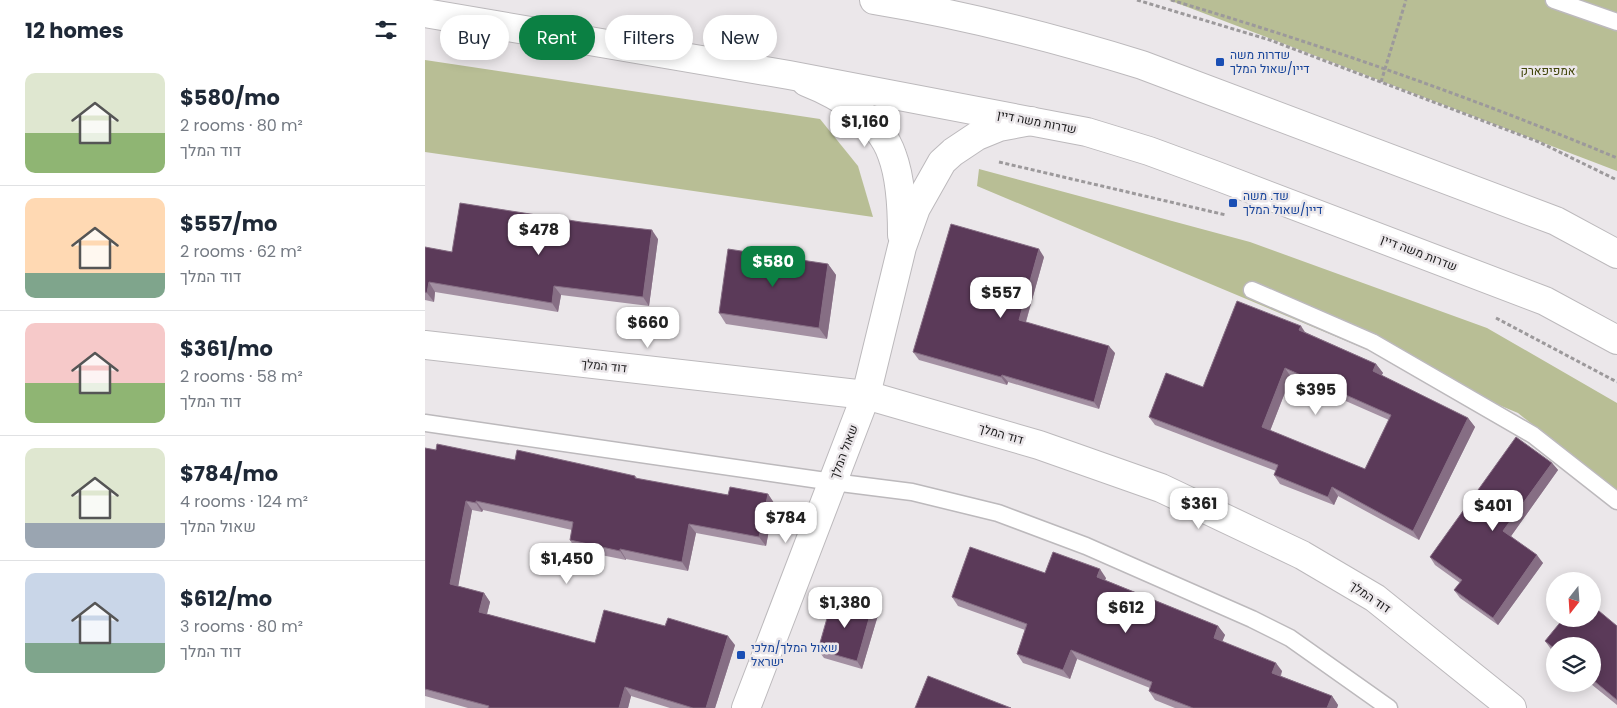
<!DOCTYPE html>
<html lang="en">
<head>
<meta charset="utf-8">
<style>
	:root { --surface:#fff; --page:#f2f2f3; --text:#1f2937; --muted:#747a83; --line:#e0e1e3; --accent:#0b8043 }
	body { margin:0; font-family:Poppins,Heebo,sans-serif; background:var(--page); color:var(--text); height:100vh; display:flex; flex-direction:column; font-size:19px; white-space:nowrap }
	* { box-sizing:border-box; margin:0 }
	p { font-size:16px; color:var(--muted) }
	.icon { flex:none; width:28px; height:28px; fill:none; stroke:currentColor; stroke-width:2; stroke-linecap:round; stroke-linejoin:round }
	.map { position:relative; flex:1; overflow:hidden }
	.sheet { display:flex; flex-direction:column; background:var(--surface); width:425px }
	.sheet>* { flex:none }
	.guide { position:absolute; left:15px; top:15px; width:475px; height:45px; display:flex; gap:10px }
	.needle { width:32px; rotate:197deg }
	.controls { position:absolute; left:1121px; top:572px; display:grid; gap:10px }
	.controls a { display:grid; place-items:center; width:55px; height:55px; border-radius:50%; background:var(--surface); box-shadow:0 2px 12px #0003; font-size:25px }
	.price { position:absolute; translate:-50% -42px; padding:0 11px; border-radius:10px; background:#fff; color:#222; font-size:16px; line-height:32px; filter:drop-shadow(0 1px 2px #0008) }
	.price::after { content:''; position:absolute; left:50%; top:30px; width:15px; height:11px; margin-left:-8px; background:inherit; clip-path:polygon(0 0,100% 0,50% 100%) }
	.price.active { background:var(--accent); color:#fff }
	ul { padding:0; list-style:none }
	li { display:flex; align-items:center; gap:15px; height:125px; padding:0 25px }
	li+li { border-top:1px solid var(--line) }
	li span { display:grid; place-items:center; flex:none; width:140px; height:100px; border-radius:10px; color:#555 }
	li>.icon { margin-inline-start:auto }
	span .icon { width:60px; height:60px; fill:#fffc; stroke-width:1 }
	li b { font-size:21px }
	h2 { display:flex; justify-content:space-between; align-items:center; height:60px; padding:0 25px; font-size:21px }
	.pill { padding:0 18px; border-radius:22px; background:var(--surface); box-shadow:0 2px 12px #0003; font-size:18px; line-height:45px }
	.pill.active { background:var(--accent); color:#fff }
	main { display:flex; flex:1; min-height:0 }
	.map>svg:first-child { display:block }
	.green { fill:#b8be95 }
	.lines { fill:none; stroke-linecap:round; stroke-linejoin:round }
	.lane-casing { stroke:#bcb9bc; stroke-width:19 }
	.street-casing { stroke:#bcb9bc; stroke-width:30 }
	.secondary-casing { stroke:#bcb9bc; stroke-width:30 }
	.primary-casing { stroke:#bcb9bc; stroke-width:30 }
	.path { stroke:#9c999b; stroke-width:3; stroke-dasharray:4 2.5; stroke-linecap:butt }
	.lane { stroke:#fff; stroke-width:16 }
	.street { stroke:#fff; stroke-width:28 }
	.secondary { stroke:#fff; stroke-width:28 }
	.primary { stroke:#fff; stroke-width:28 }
	.wall { fill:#a390a2; fill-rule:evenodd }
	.shaded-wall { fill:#866e84 }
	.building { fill:#5b3a59; stroke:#866e84; fill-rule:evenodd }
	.transit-dot { fill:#1a4fb4; stroke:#ebe7ea; stroke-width:2 }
	.labels { text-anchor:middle; stroke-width:5; stroke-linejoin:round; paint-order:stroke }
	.transit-label { font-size:12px; fill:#164399; stroke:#ebe7ea; text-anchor:start }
	.park-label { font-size:12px; fill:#414509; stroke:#ebe7ea }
	.street-label { font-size:12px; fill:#1a191a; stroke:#ebe7ea }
</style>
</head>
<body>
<main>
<section class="sheet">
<h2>12 homes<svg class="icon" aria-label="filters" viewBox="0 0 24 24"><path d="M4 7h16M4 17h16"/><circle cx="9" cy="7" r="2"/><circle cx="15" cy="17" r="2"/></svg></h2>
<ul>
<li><span style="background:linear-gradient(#dfe7d0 60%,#8fb573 0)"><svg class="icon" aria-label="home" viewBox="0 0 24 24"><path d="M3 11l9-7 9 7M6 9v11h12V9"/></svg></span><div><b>$580/mo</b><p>2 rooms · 80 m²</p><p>דוד המלך</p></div></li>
<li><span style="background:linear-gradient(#ffd9b3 75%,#7fa58c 0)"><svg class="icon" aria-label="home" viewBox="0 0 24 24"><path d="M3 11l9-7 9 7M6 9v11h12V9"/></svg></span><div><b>$557/mo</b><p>2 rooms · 62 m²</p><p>דוד המלך</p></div></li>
<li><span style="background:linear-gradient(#f6c9c9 60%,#8fb573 0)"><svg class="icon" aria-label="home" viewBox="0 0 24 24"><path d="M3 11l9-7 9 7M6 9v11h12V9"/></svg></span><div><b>$361/mo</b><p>2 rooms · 58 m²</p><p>דוד המלך</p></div></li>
<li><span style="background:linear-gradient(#dfe7d0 75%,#9aa5b1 0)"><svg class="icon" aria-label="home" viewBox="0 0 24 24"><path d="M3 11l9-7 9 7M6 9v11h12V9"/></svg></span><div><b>$784/mo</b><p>4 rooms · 124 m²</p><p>שאול המלך</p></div></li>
<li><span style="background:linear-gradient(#c9d6e8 70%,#7fa58c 0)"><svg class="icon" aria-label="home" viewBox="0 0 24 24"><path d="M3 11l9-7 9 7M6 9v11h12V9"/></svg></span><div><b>$612/mo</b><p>3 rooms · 80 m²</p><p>דוד המלך</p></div></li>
</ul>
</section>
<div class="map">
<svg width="1192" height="708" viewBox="0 0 1192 708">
	<rect width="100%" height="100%" fill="#ebe7ea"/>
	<g class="green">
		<path d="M 744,0 L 1192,0 L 1192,171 Z"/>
		<path d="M 0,60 L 395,119 L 433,166 L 448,217 L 0,152 Z"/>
		<path d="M 554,169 L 825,242 L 1062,328 L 1192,403 L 1192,492 L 1093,413 L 552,186 Z"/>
	</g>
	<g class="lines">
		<defs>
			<g id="lane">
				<path d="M 1129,0 L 1192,22"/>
				<path d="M 827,290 L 947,342 L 1108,435 L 1192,501"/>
				<path d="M 0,423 L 408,482 L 487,492 L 573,513 L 661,546 L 827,619 L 865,638 L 964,708"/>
			</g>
			<path id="street" d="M 0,345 L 441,395 L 614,445 L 736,488 L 877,555 L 950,598 L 1087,708"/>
			<g id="secondary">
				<path d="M 381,82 C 414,95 455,119 467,155 C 476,179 477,209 477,235"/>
				<path d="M 321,708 L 441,395 L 477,247 L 491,208 L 517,162 L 528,152 L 552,136 L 574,127 L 606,121"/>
			</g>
			<g id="primary">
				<path d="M 449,0 C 540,15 630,38 717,65 L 1131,221 L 1192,254"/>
				<path d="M 0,13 L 364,75 L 662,132 L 724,151 L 792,176 L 1120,301 L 1192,340"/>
			</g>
		</defs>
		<use href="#lane" class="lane-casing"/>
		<use href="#street" class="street-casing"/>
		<use href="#secondary" class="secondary-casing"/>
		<use href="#primary" class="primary-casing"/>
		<g class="path">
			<path d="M 712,0 L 845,40 L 1114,142 L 1192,180"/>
			<path d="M 746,0 C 897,45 1047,97 1192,158"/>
			<path d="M 956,82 L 981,0"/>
			<path d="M 574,162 L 801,215"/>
			<path d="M 1071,318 L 1192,382"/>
		</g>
		<use href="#lane" class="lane"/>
		<use href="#street" class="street"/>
		<use href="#secondary" class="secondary"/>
		<use href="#primary" class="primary"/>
	</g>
	<g class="wall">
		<path d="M 233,239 L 224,306 L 136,295 L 133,312 L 10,292 L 9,302 L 0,300 L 0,247 L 27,252 Z"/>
		<path d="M 619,257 L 601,322 L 690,353 L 674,409 L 583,382 L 582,385 L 494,360 L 488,352 Z"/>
		<path d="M 403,264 L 411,275 L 402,339 L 301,324 L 294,313 Z"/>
		<path d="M 880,332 L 951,364 L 958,373 L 956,375 L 1043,418 L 1050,427 L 994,540 L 913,496 L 909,505 L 855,484 L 849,475 L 851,471 L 730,425 L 724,417 ZM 866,377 L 964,420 L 940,469 L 845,431 Z"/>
		<path d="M 0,448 L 11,450 L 210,476 L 213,479 L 303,495 L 343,494 L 349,503 L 341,546 L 271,533 L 263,571 L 201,559 L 201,560 L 151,550 L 145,540 L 147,530 L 58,510 L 57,512 L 47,510 L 33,586 L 59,593 L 65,602 L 62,614 L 170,643 L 310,645 L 290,708 L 245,708 L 206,696 L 203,708 L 43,708 L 0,696 Z"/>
		<path d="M 1127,463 L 1133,470 L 1086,536 L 1118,563 L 1073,625 L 1035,598 L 1029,590 L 1035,583 L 1010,565 L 1005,557 Z"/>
		<path d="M 681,578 L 680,580 L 793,626 L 800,635 L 797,641 L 857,671 L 856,676 L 907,696 L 913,705 L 912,708 L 750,708 L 730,700 L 724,691 L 725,688 L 652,659 L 645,679 L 598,663 L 592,654 L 600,630 L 533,606 L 527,597 Z"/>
		<path d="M 453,615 L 437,669 L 399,658 L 393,650 Z"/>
		<path d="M 1192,626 L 1192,705 L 1166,684 L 1168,684 L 1168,646 L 1130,646 L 1130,654 L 1128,652 L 1120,641 Z"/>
	</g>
	<g class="shaded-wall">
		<path d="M 227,230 L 233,239 L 224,306 L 218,297 Z"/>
		<path d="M 614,249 L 619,257 L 599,328 L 594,320 Z"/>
		<path d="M 403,264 L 411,275 L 402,339 L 394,328 Z"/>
		<path d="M 4,282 L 10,292 L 9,302 L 2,293 Z"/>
		<path d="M 129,286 L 136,295 L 133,312 L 127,303 Z"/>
		<path d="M 876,326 L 882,335 L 874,330 Z"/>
		<path d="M 684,346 L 690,353 L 674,409 L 669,402 Z"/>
		<path d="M 951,364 L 958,373 L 954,380 L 948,371 Z"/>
		<path d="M 860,368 L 866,377 L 843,436 L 837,427 Z"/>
		<path d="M 577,375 L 583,382 L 582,385 L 576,377 Z"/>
		<path d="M 1043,418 L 1050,427 L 994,540 L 988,531 Z"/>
		<path d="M 1127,463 L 1133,470 L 1084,539 L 1078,531 Z"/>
		<path d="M 907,487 L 913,496 L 909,505 L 903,497 Z"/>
		<path d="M 343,494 L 349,503 L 341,546 L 334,537 Z"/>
		<path d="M 41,501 L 47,510 L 32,593 L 25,584 Z"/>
		<path d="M 51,501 L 58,510 L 57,512 L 51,503 Z"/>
		<path d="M 264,524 L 271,533 L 263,571 L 257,562 Z"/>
		<path d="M 195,549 L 201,559 L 201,560 L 195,551 Z"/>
		<path d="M 1112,555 L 1118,563 L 1073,625 L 1068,618 Z"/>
		<path d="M 675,569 L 681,578 L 678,585 L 672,577 Z"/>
		<path d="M 59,593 L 65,602 L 60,621 L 54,612 Z"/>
		<path d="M 447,608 L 453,615 L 437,669 L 432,661 Z"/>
		<path d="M 793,626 L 800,635 L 795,647 L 789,638 Z"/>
		<path d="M 303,636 L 310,645 L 290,708 L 281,708 Z"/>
		<path d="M 646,650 L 652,659 L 645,679 L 638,670 Z"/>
		<path d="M 851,663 L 857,671 L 853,681 L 847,673 Z"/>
		<path d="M 200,687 L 206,696 L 203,708 L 194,708 Z"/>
		<path d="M 907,696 L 913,705 L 912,708 L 902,708 Z"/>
	</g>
	<g class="building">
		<path d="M 35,203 L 156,222 L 227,230 L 218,297 L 129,286 L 127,303 L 4,282 L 2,293 L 0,292 L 0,247 L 27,252 Z"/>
		<path d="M 526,224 L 614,249 L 594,320 L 684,346 L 669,402 L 577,375 L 576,377 L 488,352 Z"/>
		<path d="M 303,249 L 403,264 L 394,328 L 294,313 Z"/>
		<path d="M 812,301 L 876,326 L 874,330 L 951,364 L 948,371 L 1043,418 L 988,531 L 907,487 L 903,497 L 849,475 L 853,465 L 724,417 L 741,373 L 778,387 ZM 860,368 L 966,415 L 940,469 L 837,427 Z"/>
		<path d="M 1091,437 L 1127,463 L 1078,531 L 1112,555 L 1068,618 L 1029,590 L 1037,580 L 1005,557 Z"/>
		<path d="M 12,444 L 90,460 L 92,450 L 210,476 L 210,478 L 303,495 L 305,487 L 343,494 L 334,537 L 264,524 L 257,562 L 195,549 L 195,551 L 145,540 L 148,522 L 51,501 L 51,503 L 41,501 L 25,584 L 59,593 L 54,612 L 170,643 L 179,610 L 240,626 L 243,618 L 303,636 L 281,708 L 268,708 L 200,687 L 194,708 L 63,708 L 64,706 L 0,689 L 0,448 L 11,450 Z"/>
		<path d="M 545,547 L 620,573 L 628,552 L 675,569 L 672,577 L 793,626 L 789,638 L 851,663 L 847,673 L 907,696 L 902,708 L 768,708 L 724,691 L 727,682 L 646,650 L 638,670 L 592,654 L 602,624 L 527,597 Z"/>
		<path d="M 408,597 L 447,608 L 432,661 L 393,650 Z"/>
		<path d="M 1168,606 L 1192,626 L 1192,700 L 1168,680 L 1168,646 L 1130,646 L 1130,649 L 1120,641 L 1138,619 L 1168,619 Z"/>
		<path d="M 503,676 L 586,708 L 490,708 Z"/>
	</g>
	<g class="transit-dot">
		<rect x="790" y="57" width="10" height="10" rx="2.5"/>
		<rect x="803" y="198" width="10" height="10" rx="2.5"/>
		<rect x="311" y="650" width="10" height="10" rx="2.5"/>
	</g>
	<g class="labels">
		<g class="transit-label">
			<text x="805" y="59">שדרות משה<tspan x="805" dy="14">דיין/שאול המלך</tspan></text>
			<text x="818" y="200">שד. משה<tspan x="818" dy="14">דיין/שאול המלך</tspan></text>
			<text x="326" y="652">שאול המלך/מלכי<tspan x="326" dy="14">ישראל</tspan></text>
		</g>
		<g class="park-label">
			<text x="1123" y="75">אמפיפארק</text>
		</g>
		<g class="street-label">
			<text transform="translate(612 122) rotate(11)" y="4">שדרות משה דיין</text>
			<text transform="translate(994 253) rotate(21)" y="4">שדרות משה דיין</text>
			<text transform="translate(179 366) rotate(6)" y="4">דוד המלך</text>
			<text transform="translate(576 434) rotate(16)" y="4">דוד המלך</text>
			<text transform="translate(419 452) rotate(-69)" y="4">שאול המלך</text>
			<text transform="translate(945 597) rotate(34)" y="4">דוד המלך</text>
		</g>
	</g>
</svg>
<div class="controls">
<a><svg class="needle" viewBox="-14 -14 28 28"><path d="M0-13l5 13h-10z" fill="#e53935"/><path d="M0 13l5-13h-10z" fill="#747a83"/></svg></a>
<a><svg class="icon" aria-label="layers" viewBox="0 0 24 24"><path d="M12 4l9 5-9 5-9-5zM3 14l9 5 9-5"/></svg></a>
</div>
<b class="price" style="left:440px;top:148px">$1,160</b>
<b class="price" style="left:114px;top:256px">$478</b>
<b class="price active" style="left:348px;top:288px">$580</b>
<b class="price" style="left:576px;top:319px">$557</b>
<b class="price" style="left:223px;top:349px">$660</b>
<b class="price" style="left:891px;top:416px">$395</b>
<b class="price" style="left:774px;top:530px">$361</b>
<b class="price" style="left:1068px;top:532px">$401</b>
<b class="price" style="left:361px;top:544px">$784</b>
<b class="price" style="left:142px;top:585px">$1,450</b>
<b class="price" style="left:420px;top:629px">$1,380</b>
<b class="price" style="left:701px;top:634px">$612</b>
<div class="guide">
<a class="pill">Buy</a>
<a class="pill active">Rent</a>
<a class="pill">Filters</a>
<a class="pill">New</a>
</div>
</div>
</main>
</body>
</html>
